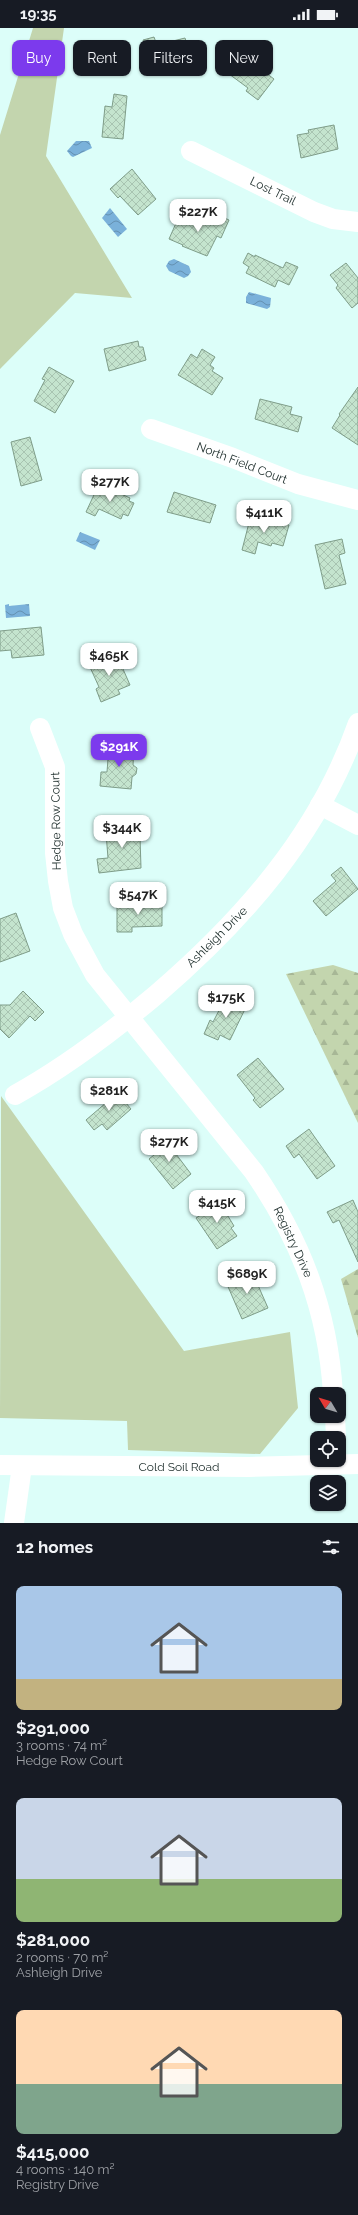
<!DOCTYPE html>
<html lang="en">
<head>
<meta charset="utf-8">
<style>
	:root { --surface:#171b24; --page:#20242c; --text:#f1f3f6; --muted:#9ea1a6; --accent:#7c3aed }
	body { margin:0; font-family:Raleway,sans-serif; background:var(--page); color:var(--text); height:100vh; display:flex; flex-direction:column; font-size:15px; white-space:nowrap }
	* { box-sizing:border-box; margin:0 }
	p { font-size:13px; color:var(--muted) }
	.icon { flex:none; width:22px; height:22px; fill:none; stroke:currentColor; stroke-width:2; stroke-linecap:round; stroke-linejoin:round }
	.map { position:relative; height:1495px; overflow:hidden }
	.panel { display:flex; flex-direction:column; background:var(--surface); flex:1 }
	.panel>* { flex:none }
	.hud { position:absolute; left:12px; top:12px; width:334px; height:36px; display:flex; gap:8px }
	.needle { width:26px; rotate:308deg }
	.fabs { position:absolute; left:310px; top:1359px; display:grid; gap:8px }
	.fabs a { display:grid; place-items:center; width:36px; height:36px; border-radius:8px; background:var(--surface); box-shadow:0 1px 3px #0004; font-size:20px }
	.price { position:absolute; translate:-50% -34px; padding:0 9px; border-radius:8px; background:#fff; color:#222; font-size:13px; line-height:26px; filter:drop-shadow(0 1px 2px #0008) }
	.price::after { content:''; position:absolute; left:50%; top:24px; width:12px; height:9px; margin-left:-6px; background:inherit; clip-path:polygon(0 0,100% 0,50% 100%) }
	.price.active { background:var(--accent); color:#fff }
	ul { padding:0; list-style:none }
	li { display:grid; align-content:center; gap:8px; height:212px; padding:0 16px }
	li span { display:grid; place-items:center; height:124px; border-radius:8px; color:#555 }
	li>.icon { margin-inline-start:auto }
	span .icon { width:72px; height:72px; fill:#fffc; stroke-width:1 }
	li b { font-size:17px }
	h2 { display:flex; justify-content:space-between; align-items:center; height:48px; padding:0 16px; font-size:17px }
	.pill { padding:0 14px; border-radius:8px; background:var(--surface); box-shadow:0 1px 3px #0004; font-size:14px; line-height:36px }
	.pill.active { background:var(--accent); color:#fff }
	.status { display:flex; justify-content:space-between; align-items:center; height:28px; padding:0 20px; background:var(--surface); direction:ltr }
	.status svg { height:11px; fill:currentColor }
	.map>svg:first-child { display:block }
	.grass { fill:#c3d5ae }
	.forest { fill:url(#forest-firs) }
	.water { fill:url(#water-waves) }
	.building { fill:url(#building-cross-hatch); stroke:#7f9d89 }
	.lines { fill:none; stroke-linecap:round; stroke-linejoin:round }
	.minor { stroke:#fff; stroke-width:20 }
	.labels { text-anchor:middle; stroke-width:4; stroke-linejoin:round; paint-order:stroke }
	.street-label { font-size:12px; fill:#1c2c2a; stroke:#fff }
</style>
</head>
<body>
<div class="status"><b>19:35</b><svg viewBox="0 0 49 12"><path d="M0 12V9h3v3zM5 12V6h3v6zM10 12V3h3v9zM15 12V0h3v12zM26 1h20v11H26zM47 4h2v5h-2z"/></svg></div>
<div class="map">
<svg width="358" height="1495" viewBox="0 0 358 1495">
	<defs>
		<pattern id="forest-firs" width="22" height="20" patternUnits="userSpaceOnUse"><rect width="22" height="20" fill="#c3d5ae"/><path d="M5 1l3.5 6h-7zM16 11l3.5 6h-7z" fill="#a7b796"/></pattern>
		<pattern id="water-waves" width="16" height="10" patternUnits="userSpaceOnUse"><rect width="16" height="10" fill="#7ab1da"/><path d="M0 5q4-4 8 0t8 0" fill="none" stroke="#6390b1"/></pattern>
		<pattern id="building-cross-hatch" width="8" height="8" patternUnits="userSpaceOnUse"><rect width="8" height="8" fill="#c4e4ce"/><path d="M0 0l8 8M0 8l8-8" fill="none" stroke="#a8c4b1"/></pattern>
	</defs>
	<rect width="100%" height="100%" fill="#dcfef9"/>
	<g class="grass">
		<path d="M 33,0 L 64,0 L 46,128 L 132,270 L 75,265 L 0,341 L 0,107 Z"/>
		<path d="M 1,1068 L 184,1323 L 290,1304 L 298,1380 L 260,1426 L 128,1422 L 127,1393 L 0,1390 Z"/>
	</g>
	<g class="forest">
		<path d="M 333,937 L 358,945 L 358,1095 L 286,946 Z"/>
		<path d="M 358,1241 L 358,1310 L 341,1251 Z"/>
	</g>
	<g class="water">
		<path d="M 76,113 L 89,113 L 92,120 L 73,129 L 71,128 L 67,123 Z"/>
		<path d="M 110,180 L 127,201 L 118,209 L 102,190 Z"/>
		<path d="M 174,231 L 189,238 L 191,244 L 188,248 L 184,250 L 169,243 L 166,238 L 169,233 Z"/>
		<path d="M 249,264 L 271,270 L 270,279 L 267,281 L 246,275 L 246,269 Z"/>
		<path d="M 80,504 L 100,512 L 95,522 L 76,513 Z"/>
		<path d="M 9,576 L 9,578 L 29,576 L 30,588 L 6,590 L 5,577 Z"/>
	</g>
	<g class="building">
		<path d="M 154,9 L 157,17 L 185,10 L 193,36 L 179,40 L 177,33 L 148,42 L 142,22 L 146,21 L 143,12 Z"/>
		<path d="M 242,27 L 274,51 L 258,72 L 246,63 L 248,60 L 229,46 Z"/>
		<path d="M 114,66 L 127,68 L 123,111 L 102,109 L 105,78 L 112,79 Z"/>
		<path d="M 334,97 L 338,121 L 301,130 L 297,107 L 309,105 L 308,102 Z"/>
		<path d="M 132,141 L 156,171 L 138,187 L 120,168 L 118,170 L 110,161 Z"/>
		<path d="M 180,186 L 187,190 L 189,186 L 211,197 L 216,186 L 229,192 L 221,210 L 217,208 L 207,228 L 182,218 L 183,217 L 169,211 Z"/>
		<path d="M 248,225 L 255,229 L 255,227 L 283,240 L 286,234 L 298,239 L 289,257 L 278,252 L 275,259 L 246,245 L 249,239 L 243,235 Z"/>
		<path d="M 346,235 L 358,250 L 358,275 L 352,280 L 336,260 L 338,257 L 330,247 Z"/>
		<path d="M 138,313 L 139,319 L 143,319 L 146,332 L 109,343 L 104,321 Z"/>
		<path d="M 202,321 L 215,329 L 210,337 L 214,340 L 212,343 L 223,350 L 212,367 L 178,347 L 191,326 L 197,330 Z"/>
		<path d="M 49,339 L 74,353 L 55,385 L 34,373 L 45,352 L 42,351 Z"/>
		<path d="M 358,359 L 358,417 L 332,400 L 340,387 L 339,386 Z"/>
		<path d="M 260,371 L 292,379 L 290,386 L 302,389 L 298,404 L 255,391 Z"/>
		<path d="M 30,409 L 42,452 L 21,458 L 11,414 Z"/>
		<path d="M 99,456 L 130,470 L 129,473 L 134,475 L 128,488 L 123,486 L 121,491 L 99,481 L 95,488 L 86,484 Z"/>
		<path d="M 174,464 L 216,477 L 210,495 L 167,484 Z"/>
		<path d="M 251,487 L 289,497 L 283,518 L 272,515 L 271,518 L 258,514 L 255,526 L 242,522 Z"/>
		<path d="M 342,511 L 345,525 L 339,527 L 346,556 L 325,561 L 315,517 Z"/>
		<path d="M 41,599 L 44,627 L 12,630 L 11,622 L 0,623 L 0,603 Z"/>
		<path d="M 116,625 L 130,657 L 118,662 L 120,666 L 101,674 L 96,661 L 99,659 L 89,637 Z"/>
		<path d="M 109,718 L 134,720 L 133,737 L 137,740 L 136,746 L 132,749 L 131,761 L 100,758 L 101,744 L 107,744 Z"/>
		<path d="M 137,795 L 138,810 L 140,809 L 141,840 L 99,845 L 97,831 L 108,830 L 106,805 L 110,805 L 109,797 Z"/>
		<path d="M 341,839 L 358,861 L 326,888 L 313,873 L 336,853 L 331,847 Z"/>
		<path d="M 117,875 L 162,875 L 162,898 L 132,899 L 132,904 L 117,904 Z"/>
		<path d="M 16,885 L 30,923 L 0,934 L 0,891 Z"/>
		<path d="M 23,963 L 44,984 L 35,993 L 30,988 L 9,1010 L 0,1001 L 0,977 L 10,977 Z"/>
		<path d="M 227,967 L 247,977 L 230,1012 L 220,1007 L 218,1012 L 204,1006 L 210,992 L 213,994 Z"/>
		<path d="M 258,1030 L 284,1061 L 260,1080 L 253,1072 L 255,1070 L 237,1047 Z"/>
		<path d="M 115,1062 L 131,1081 L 107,1102 L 102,1096 L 94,1102 L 86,1092 L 107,1074 L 104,1071 Z"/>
		<path d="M 309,1101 L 335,1138 L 317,1151 L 299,1126 L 294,1130 L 286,1118 Z"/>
		<path d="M 166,1108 L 176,1120 L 173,1122 L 191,1146 L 173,1161 L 149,1131 L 159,1123 L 154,1118 Z"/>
		<path d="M 217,1170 L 234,1198 L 231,1200 L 237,1208 L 217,1221 L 196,1190 L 207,1183 L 204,1179 Z"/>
		<path d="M 353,1172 L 358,1184 L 358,1234 L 339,1192 L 333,1195 L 327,1184 Z"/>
		<path d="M 254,1242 L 259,1254 L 257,1255 L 268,1280 L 242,1291 L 226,1254 Z"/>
	</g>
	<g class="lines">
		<g class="minor">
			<path d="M 191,123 L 314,184 L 333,191 L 358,194"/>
			<path d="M 151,401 L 233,430 L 298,456 L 358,472"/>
			<path d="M 40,700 L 55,739 L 55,825 L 58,853 L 63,880 L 73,906 L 95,947 L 254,1144 C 301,1213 328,1282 333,1366"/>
			<path d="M 320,777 L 358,797"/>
			<path d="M 15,1067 C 67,1038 112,1004 157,966 C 244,891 319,806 358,695"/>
			<path d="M 335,1388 L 336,1410"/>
			<path d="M 0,1437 L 249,1439 L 358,1436"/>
			<path d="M 14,1495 L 22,1438"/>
		</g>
	</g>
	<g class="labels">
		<g class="street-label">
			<text transform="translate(273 163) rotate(26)" y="4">Lost Trail</text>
			<text transform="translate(242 435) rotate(21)" y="4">North Field Court</text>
			<text transform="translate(56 793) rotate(-91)" y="4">Hedge Row Court</text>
			<text transform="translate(217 909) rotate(-45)" y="4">Ashleigh Drive</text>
			<text transform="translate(293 1214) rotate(65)" y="4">Registry Drive</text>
			<text x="179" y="1443">Cold Soil Road</text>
		</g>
	</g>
</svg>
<div class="fabs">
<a><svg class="needle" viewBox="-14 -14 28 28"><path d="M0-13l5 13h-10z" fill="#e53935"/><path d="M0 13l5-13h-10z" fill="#9ea1a6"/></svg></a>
<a><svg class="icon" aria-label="locate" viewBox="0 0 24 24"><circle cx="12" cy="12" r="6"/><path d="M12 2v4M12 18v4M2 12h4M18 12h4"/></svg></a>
<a><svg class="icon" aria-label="layers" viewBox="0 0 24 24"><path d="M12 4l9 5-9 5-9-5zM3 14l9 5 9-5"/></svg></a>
</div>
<b class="price" style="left:198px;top:205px">$227K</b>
<b class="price" style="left:110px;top:475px">$277K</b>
<b class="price" style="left:264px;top:506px">$411K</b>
<b class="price" style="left:109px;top:649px">$465K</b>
<b class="price active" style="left:119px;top:740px">$291K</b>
<b class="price" style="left:122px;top:821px">$344K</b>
<b class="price" style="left:138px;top:888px">$547K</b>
<b class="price" style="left:226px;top:991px">$175K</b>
<b class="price" style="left:109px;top:1084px">$281K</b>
<b class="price" style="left:169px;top:1135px">$277K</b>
<b class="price" style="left:217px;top:1196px">$415K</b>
<b class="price" style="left:247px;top:1267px">$689K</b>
<div class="hud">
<a class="pill active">Buy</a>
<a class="pill">Rent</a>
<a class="pill">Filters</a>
<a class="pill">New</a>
</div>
</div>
<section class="panel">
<h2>12 homes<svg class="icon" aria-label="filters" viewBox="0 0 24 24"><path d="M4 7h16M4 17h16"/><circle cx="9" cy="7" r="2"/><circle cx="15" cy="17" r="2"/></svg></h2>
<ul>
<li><span style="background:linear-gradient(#a9c7e8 75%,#c2b280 0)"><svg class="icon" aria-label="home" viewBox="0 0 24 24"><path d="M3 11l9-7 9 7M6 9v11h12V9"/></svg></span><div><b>$291,000</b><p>3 rooms · 74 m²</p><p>Hedge Row Court</p></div></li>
<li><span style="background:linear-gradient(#c9d6e8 65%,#8fb573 0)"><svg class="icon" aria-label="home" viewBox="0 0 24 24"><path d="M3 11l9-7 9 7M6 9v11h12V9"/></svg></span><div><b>$281,000</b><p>2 rooms · 70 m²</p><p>Ashleigh Drive</p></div></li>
<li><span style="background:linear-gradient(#ffd9b3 60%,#7fa58c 0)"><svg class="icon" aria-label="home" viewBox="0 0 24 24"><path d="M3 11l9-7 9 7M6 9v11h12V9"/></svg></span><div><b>$415,000</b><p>4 rooms · 140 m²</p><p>Registry Drive</p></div></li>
</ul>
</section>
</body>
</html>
